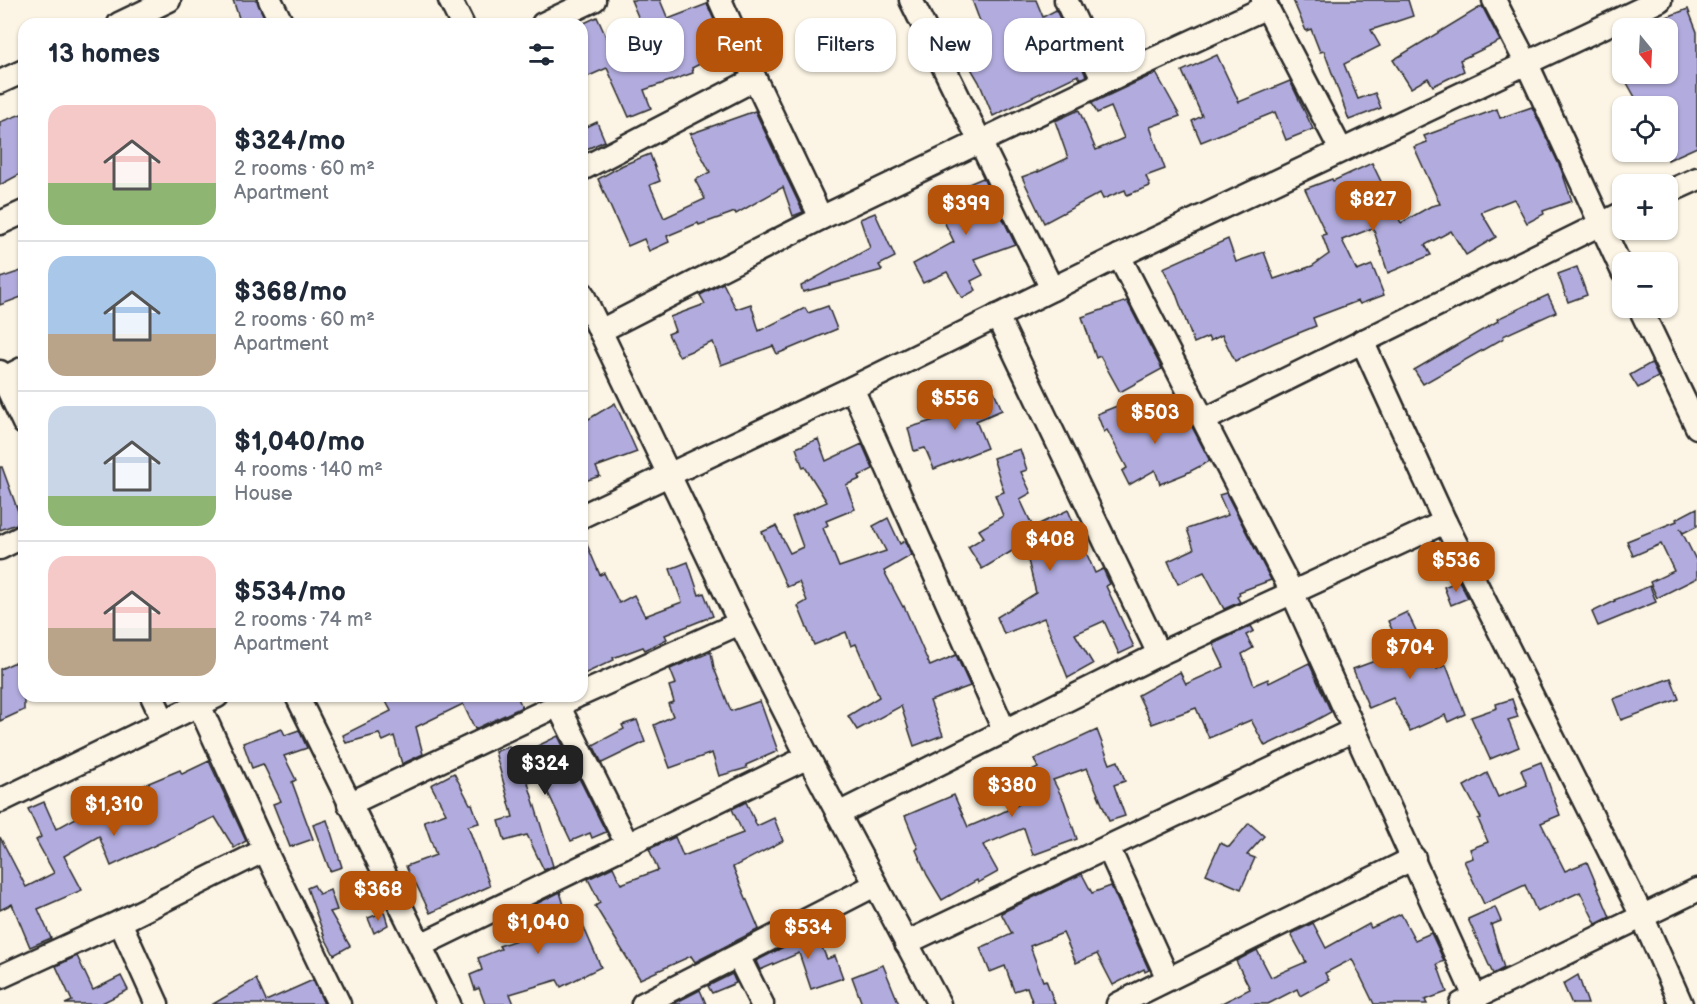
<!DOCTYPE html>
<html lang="en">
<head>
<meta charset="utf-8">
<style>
	:root { --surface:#fff; --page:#f6f6f7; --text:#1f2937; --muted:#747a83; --line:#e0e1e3; --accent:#b45309 }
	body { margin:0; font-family:"Balsamiq Sans",sans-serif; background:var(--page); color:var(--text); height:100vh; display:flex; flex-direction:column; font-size:22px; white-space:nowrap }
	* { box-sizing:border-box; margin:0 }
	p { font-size:20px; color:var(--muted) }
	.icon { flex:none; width:33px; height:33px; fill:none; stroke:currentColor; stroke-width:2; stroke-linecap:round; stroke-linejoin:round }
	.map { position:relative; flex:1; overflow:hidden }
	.details { position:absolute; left:18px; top:18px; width:570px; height:684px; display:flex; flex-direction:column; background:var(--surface); border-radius:18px; box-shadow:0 2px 4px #0004 }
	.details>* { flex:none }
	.top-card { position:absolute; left:606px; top:18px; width:570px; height:54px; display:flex; gap:12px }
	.needle { width:39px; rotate:162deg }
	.tools { position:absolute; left:1612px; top:18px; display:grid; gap:12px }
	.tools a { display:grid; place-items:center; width:66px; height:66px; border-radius:12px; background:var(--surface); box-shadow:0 2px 4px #0004; font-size:30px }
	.price { position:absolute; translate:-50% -51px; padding:0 14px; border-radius:12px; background:var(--accent); color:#fff; font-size:20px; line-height:39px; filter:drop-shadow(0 2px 3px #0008) }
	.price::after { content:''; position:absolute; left:50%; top:36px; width:18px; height:14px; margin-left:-9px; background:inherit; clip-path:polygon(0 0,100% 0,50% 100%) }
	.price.on { background:#222; color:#fff }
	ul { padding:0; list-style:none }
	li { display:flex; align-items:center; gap:18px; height:150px; padding:0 30px }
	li+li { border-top:2px solid var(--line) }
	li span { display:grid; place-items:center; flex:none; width:168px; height:120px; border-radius:18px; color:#555 }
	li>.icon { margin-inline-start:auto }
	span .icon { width:72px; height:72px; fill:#fffc; stroke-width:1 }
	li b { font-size:26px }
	h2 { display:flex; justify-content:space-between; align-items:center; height:72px; padding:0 30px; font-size:26px }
	.pill { padding:0 21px; border-radius:18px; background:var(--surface); box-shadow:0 2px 4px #0004; font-size:21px; line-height:54px }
	.pill.on { background:var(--accent); color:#fff }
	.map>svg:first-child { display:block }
	.building { fill:#b1acdd; stroke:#2b2b2b; stroke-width:1.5 }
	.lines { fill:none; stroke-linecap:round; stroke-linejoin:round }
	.minor-casing { stroke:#2b2b2b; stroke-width:27 }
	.minor { stroke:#fcf5e5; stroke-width:22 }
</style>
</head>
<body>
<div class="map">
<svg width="1697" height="1004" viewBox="0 0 1697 1004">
	<rect width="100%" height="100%" fill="#fcf5e5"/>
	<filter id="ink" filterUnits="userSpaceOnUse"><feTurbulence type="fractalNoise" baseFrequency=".0167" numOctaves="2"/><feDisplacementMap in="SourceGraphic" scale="12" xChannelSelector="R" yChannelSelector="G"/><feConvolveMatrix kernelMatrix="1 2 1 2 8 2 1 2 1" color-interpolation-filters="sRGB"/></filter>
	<g filter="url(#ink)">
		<g class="building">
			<path d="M 233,0 L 257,0 L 267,24 L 241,24 Z"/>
			<path d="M 631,0 L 660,0 L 668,19 L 707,4 L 727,50 L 692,68 L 693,73 L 644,90 L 651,108 L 629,117 L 607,68 L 582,79 L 582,24 L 597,17 L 608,41 L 642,26 Z"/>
			<path d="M 972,0 L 1036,0 L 1043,17 L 1056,10 L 1086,76 L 1080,79 L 1078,75 L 993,116 L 979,82 L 966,60 L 990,48 Z"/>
			<path d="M 1293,0 L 1408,0 L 1413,16 L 1371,30 L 1380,46 L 1344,64 L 1358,99 L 1375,93 L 1381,108 L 1349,120 L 1324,51 L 1320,52 L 1311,29 L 1306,31 Z"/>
			<path d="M 1482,6 L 1500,41 L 1460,60 L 1464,71 L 1433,86 L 1428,78 L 1411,88 L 1393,60 Z"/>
			<path d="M 1688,9 L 1697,32 L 1697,147 L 1668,160 L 1668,106 L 1640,106 L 1622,74 L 1668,74 L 1668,28 L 1640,27 Z"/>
			<path d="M 1132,32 L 1142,50 L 1128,56 L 1119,39 Z"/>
			<path d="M 1217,55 L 1239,102 L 1290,81 L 1313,129 L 1286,140 L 1275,112 L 1201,142 L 1192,121 L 1202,116 L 1182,71 Z"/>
			<path d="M 1156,73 L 1180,116 L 1150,127 L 1165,169 L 1146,176 L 1150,186 L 1127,195 L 1125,190 L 1103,199 L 1100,193 L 1044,223 L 1022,177 L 1038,171 L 1038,172 L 1068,158 L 1055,121 L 1079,110 L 1096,150 L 1124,138 L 1111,107 L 1097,113 L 1092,103 Z"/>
			<path d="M 1532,107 L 1561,169 L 1572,201 L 1543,211 L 1544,214 L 1527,223 L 1514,199 L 1481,212 L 1496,237 L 1466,255 L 1451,231 L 1425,245 L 1431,255 L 1388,273 L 1373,228 L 1342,240 L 1357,271 L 1372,265 L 1384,295 L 1360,304 L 1358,301 L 1313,318 L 1316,326 L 1274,343 L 1235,361 L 1222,335 L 1210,341 L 1208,337 L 1194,343 L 1175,291 L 1163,268 L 1228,239 L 1236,262 L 1264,252 L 1274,279 L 1312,266 L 1329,254 L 1322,235 L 1326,234 L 1305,189 L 1332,179 L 1333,181 L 1372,163 L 1401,223 L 1431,206 L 1440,204 L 1414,147 L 1427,142 L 1424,136 L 1497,109 L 1500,118 Z"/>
			<path d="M 755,111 L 803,212 L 793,216 L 783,187 L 736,214 L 735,212 L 699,225 L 698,223 L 667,236 L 669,242 L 649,251 L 644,239 L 628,246 L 598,179 L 623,165 L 650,154 L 660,181 L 650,185 L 664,218 L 705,199 L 695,180 L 710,172 L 690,134 Z"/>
			<path d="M 24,113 L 24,172 L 0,185 L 0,122 Z"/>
			<path d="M 597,122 L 605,141 L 582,151 L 582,129 Z"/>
			<path d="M 983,178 L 1015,244 L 974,259 L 983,275 L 971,281 L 976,290 L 962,298 L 947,272 L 923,283 L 913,264 L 954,242 L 933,199 Z"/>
			<path d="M 875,213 L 895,257 L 879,265 L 882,270 L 803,292 L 801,286 L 870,248 L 860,219 Z"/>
			<path d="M 1577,267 L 1587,295 L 1568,302 L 1558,274 Z"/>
			<path d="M 24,270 L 24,296 L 0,305 L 0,278 Z"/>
			<path d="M 723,283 L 736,309 L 751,304 L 759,331 L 805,308 L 808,313 L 828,306 L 837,329 L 777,354 L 773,346 L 721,365 L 713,342 L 679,356 L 668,334 L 675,331 L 670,317 L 705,304 L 700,295 Z"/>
			<path d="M 1548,295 L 1556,312 L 1503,336 L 1504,338 L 1423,384 L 1414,370 L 1498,321 L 1497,319 Z"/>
			<path d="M 1127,301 L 1162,369 L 1120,392 L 1100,356 L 1096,358 L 1082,317 Z"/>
			<path d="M 1651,363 L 1658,377 L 1638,388 L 1630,375 Z"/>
			<path d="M 994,391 L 1002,410 L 976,421 L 987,448 L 934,469 L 925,448 L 914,451 L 908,428 L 944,417 L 941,411 Z"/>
			<path d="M 615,403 L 637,452 L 596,467 L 600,476 L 582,482 L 582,423 Z"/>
			<path d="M 1122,404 L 1131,428 L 1182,408 L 1210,461 L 1185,474 L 1160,484 L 1155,470 L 1129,485 L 1122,471 L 1127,468 L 1107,430 L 1104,432 L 1097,414 Z"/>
			<path d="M 818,439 L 826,461 L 862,444 L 873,469 L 859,476 L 860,479 L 846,485 L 855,509 L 826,521 L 828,525 L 823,528 L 839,567 L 886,551 L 873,526 L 888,518 L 900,544 L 905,541 L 912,555 L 884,571 L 903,607 L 904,606 L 930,666 L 956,655 L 970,686 L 930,701 L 943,735 L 914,746 L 901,706 L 857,730 L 848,716 L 879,697 L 856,644 L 851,646 L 846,632 L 814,645 L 798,606 L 807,601 L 799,582 L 787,587 L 762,532 L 776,526 L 790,553 L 803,547 L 792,517 L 827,502 L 805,467 L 803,468 L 796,448 Z"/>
			<path d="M 1020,449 L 1027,470 L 1021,472 L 1031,493 L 1020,499 L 1033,527 L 1068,510 L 1095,573 L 1103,569 L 1110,584 L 1106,586 L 1134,647 L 1119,654 L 1104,621 L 1075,634 L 1093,664 L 1068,678 L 1044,618 L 1004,634 L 997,617 L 1036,593 L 1024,544 L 982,569 L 968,547 L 984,537 L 979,530 L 1003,516 L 995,495 L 1004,492 L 993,458 Z"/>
			<path d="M 0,467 L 2,467 L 22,522 L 0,530 Z"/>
			<path d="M 1226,493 L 1271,580 L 1239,592 L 1240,595 L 1237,597 L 1240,602 L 1224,609 L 1204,572 L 1178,584 L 1168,561 L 1194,549 L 1187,529 L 1228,515 L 1219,495 Z"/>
			<path d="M 1697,508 L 1697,526 L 1683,533 L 1680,528 L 1697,562 L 1697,578 L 1657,598 L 1650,582 L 1674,571 L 1661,544 L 1633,556 L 1627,541 L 1677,521 L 1676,519 Z"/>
			<path d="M 582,533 L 600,575 L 604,573 L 619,603 L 634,595 L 645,616 L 682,602 L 670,569 L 688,562 L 699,595 L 704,593 L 713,616 L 665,635 L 667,639 L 645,650 L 643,647 L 613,658 L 614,660 L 582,675 Z"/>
			<path d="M 1459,581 L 1468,598 L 1451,605 L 1444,587 Z"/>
			<path d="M 1650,586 L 1656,602 L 1598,626 L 1592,612 L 1615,601 L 1614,600 Z"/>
			<path d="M 1407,612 L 1425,649 L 1427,648 L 1437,669 L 1446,665 L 1465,714 L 1448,722 L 1445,715 L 1410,731 L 1393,698 L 1369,708 L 1353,669 L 1402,651 L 1388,621 Z"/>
			<path d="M 1251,626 L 1254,631 L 1246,635 L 1253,648 L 1242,654 L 1254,685 L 1268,679 L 1269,683 L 1309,663 L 1331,712 L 1307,725 L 1307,726 L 1265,746 L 1251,720 L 1209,738 L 1196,708 L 1152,724 L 1138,695 L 1180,672 L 1186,684 L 1224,667 L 1213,644 Z"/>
			<path d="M 711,652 L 714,668 L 731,711 L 760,701 L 778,751 L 746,765 L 747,768 L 719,776 L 712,753 L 670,768 L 654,725 L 673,716 L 668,704 L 674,702 L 669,686 L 676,684 L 670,669 Z"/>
			<path d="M 24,658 L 24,710 L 0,721 L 0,669 Z"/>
			<path d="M 1671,678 L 1679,699 L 1621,720 L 1613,699 Z"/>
			<path d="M 383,696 L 517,696 L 522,707 L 475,729 L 463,704 L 416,727 L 423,754 L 402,764 L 394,736 L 383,741 L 379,734 L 346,743 L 343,735 L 391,711 Z"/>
			<path d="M 1512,699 L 1518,717 L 1508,720 L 1519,747 L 1490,759 L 1471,717 L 1497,708 L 1496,704 Z"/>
			<path d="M 637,720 L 645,742 L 602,763 L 593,745 L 624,729 L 622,725 Z"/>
			<path d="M 282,729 L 285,735 L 299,730 L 307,748 L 284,756 L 296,780 L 292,782 L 313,839 L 290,847 L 273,804 L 281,801 L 263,764 L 252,768 L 243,743 Z"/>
			<path d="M 1097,730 L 1110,764 L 1118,761 L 1125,781 L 1114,785 L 1125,816 L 1109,821 L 1087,768 L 1053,780 L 1064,801 L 1077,839 L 1033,855 L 1024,828 L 983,845 L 998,872 L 978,883 L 977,880 L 942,900 L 927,875 L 916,850 L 918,848 L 905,816 L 954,795 L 968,827 L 1001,813 L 1032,798 L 1023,775 L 1038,768 L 1034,759 Z"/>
			<path d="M 558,736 L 606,832 L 592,838 L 590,833 L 571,841 L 541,778 L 528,783 L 553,866 L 544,870 L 527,835 L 505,841 L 499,821 L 513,817 L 495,752 L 509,746 L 515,757 Z"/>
			<path d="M 209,761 L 246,841 L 234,848 L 215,817 L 111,866 L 99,836 L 64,856 L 82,890 L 38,909 L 51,938 L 30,947 L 12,904 L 0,910 L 0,837 L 26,887 L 54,873 L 36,840 L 41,837 L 28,809 L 44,802 L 56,829 L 112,798 L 113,800 L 145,788 L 144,785 L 180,770 L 182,774 Z"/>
			<path d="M 1541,762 L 1560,815 L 1541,823 L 1565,871 L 1587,862 L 1610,917 L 1596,924 L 1580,892 L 1537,912 L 1525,885 L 1484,904 L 1464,861 L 1473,858 L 1470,849 L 1488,842 L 1478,819 L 1481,818 L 1464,786 L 1487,773 L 1498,797 L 1527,785 L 1521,770 Z"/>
			<path d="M 454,773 L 470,804 L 472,804 L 479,823 L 468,826 L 490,886 L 430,913 L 416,884 L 413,885 L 406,866 L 436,855 L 424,821 L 446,813 L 431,785 Z"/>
			<path d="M 746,802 L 757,826 L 774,818 L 783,841 L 733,867 L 759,929 L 695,962 L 691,956 L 640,979 L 595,906 L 600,903 L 588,879 L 613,867 L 621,884 L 658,870 L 649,849 L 675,837 L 683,856 L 743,833 L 732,809 Z"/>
			<path d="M 327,820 L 342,867 L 330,871 L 313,825 Z"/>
			<path d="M 1249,823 L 1264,836 L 1247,855 L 1255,858 L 1241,889 L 1206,874 L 1220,843 L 1229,847 Z"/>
			<path d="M 1082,874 L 1092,893 L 1111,886 L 1149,970 L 1145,972 L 1144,969 L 1113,985 L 1097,954 L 1076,963 L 1063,933 L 1030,946 L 1043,981 L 1046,980 L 1055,1004 L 1033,1004 L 1027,987 L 1014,991 L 1005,966 L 990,972 L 980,948 L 1012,934 L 1001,913 Z"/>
			<path d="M 314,885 L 319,894 L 330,890 L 337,910 L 330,912 L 350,946 L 334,955 L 325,938 L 307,888 Z"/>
			<path d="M 560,892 L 568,918 L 578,914 L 601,967 L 561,987 L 557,980 L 510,994 L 514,1004 L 485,1004 L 479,988 L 475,990 L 470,975 L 482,970 L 478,958 L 501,949 L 499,946 L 534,934 L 526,909 Z"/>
			<path d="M 1495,907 L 1501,921 L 1491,925 L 1504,968 L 1493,974 L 1468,919 Z"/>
			<path d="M 384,912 L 388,925 L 374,933 L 368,918 Z"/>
			<path d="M 1401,914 L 1415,940 L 1431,933 L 1444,961 L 1437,964 L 1447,992 L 1425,1000 L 1427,1004 L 1374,1004 L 1352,959 L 1325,973 L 1329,980 L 1300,996 L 1297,989 L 1268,1004 L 1220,1004 L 1250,989 L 1236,961 L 1257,950 L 1271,977 L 1306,962 L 1291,934 L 1313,923 L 1326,948 L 1369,924 L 1371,928 Z"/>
			<path d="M 815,931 L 827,959 L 835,956 L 843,978 L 811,989 L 799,953 L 760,970 L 756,961 Z"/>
			<path d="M 77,956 L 93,990 L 121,976 L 128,990 L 100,1004 L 65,1004 L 72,1001 L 56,966 Z"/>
			<path d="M 883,965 L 899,1004 L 862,1004 L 852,977 Z"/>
			<path d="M 732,974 L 736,983 L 712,993 L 708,986 Z"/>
			<path d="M 1578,975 L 1588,1004 L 1572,1004 L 1563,984 Z"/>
			<path d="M 256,979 L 266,1001 L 313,980 L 324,1004 L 213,1004 Z"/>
			<path d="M 700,990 L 706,1004 L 673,1004 Z"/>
		</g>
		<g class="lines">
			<defs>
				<g id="minor">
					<path d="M 270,0 L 282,24"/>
					<path d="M 450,0 L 462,24"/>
					<path d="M 720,0 L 755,79 L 821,218"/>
					<path d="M 911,0 L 1052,289"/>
					<path d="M 1066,0 L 1104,82"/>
					<path d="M 1263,0 L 1341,150"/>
					<path d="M 1494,0 L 1527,64 L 1623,272"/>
					<path d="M 119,24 L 169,0"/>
					<path d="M 543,24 L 594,0"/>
					<path d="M 0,82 L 24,71"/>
					<path d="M 582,169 L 755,79"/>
					<path d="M 1668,192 L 1697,179"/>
					<path d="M 0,223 L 24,212"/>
					<path d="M 1119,256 L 1292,592 L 1475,997"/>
					<path d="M 582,293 L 740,623 L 808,757 L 939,1004"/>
					<path d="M 1640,308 L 1697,427"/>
					<path d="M 997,316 L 1159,654"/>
					<path d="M 600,331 L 821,218 L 1104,82 L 1267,7"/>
					<path d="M 1362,341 L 1445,522 L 1642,916 L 1681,1004"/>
					<path d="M 0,372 L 24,423"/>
					<path d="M 0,380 L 24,368"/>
					<path d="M 852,388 L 1005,732"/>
					<path d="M 1204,420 L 1623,213"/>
					<path d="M 582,516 L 852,388 L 1119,256 L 1660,0"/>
					<path d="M 0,548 L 24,536"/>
					<path d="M 582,694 L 740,623"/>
					<path d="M 152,696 L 164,722"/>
					<path d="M 297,696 L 449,1004"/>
					<path d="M 199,705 L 265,850 L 339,1004"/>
					<path d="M 558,705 L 627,844"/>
					<path d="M 0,801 L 217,696"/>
					<path d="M 349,804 L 577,696"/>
					<path d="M 838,814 L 1159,654 L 1445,522"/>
					<path d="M 1108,847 L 1168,979"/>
					<path d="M 120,922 L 157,1004"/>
					<path d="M 906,943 L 1354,730"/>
					<path d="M 421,945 L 808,757"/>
					<path d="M 738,956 L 762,1004"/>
					<path d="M 0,977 L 120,922 L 265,850"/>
					<path d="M 643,1004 L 875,885"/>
					<path d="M 1118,1004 L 1414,858"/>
					<path d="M 1461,1004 L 1697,890"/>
				</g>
			</defs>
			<use href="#minor" class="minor-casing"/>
			<use href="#minor" class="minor"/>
		</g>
	</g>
</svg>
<div class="tools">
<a><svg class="needle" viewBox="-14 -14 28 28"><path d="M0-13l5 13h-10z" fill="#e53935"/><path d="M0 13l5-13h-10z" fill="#747a83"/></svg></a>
<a><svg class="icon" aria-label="locate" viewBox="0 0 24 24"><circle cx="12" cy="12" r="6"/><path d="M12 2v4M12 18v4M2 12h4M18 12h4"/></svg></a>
<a>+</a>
<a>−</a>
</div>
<b class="price" style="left:1373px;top:232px">$827</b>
<b class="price" style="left:966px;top:236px">$399</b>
<b class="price" style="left:955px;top:431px">$556</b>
<b class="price" style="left:1155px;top:445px">$503</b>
<b class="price" style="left:1050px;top:572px">$408</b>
<b class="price" style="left:1456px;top:593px">$536</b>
<b class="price" style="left:1410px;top:680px">$704</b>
<b class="price on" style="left:545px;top:796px">$324</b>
<b class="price" style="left:1012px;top:818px">$380</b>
<b class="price" style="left:114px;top:837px">$1,310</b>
<b class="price" style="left:378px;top:922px">$368</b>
<b class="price" style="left:538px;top:955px">$1,040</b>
<b class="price" style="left:808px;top:960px">$534</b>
<div class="top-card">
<a class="pill">Buy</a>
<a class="pill on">Rent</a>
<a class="pill">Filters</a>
<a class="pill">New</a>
<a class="pill">Apartment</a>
</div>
<section class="details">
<h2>13 homes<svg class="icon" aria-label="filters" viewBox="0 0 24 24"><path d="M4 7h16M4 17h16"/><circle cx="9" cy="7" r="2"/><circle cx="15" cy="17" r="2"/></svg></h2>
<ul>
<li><span style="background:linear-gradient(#f6c9c9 65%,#8fb573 0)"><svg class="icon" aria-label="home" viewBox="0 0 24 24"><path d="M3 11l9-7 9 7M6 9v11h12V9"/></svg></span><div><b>$324/mo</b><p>2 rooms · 60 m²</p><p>Apartment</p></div></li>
<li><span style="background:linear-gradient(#a9c7e8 65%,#b9a48a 0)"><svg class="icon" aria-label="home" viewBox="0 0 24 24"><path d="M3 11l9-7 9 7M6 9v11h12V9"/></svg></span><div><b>$368/mo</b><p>2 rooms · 60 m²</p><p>Apartment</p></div></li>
<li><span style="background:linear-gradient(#c9d6e8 75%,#8fb573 0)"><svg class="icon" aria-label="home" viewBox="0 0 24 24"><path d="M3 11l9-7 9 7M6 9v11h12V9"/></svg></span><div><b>$1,040/mo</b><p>4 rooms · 140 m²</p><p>House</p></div></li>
<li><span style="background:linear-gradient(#f6c9c9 60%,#b9a48a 0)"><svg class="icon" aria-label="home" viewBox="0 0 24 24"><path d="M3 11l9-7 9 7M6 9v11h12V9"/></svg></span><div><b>$534/mo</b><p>2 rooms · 74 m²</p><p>Apartment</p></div></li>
</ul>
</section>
</div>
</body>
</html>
